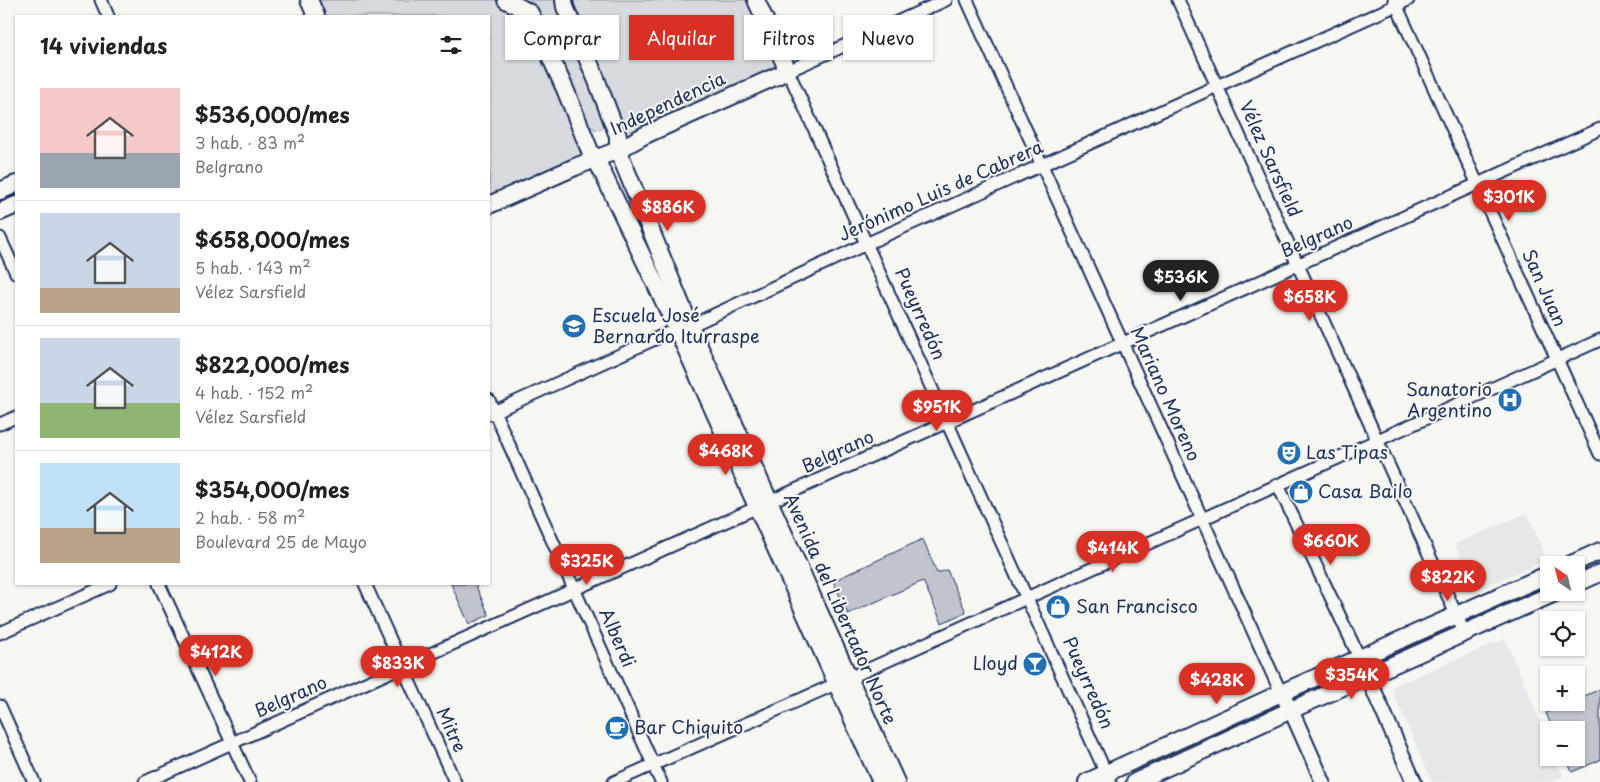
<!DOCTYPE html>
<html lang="es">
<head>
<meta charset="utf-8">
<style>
	:root { --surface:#fff; --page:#f2f2f2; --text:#222; --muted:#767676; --line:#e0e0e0; --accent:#d93025 }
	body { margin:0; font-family:"Playpen Sans",sans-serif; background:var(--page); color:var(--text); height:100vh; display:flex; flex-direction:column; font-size:19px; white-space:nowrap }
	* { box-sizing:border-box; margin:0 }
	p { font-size:16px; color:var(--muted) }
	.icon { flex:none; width:28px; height:28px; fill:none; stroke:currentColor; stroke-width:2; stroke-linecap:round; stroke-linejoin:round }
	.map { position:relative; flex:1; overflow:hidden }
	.side { position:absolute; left:15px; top:15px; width:475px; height:570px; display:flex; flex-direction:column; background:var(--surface); border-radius:0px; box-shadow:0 1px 4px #0004 }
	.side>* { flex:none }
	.guide { position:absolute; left:505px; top:15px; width:475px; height:45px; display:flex; gap:10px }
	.needle { width:32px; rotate:325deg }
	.buttons { position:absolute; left:1540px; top:556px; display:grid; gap:10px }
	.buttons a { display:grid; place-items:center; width:45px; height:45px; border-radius:0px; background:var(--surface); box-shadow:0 1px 4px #0004; font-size:25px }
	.price { position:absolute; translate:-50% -42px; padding:0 11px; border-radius:18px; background:var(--accent); color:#fff; font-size:16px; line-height:32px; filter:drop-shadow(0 1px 2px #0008) }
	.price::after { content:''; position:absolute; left:50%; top:30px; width:15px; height:11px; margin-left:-8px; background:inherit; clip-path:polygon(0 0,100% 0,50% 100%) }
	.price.selected { background:#222; color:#fff }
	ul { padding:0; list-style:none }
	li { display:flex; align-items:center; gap:15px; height:125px; padding:0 25px }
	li+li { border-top:1px solid var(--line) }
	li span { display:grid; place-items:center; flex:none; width:140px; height:100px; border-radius:0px; color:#555 }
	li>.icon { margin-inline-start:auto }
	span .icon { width:60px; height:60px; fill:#fffc; stroke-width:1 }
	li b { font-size:21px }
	h2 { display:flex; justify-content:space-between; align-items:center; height:60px; padding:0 25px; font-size:21px }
	.tag { padding:0 18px; border-radius:0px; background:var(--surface); box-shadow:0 1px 4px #0004; font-size:18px; line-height:45px }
	.tag.selected { background:var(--accent); color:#fff }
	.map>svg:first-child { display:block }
	.built { fill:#e6e7e7 }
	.green { fill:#d6d9dd; stroke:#78849e }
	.building { fill:#c0c4cd; stroke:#1b2f5e }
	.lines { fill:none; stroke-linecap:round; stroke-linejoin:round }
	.minor-casing { stroke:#1b2f5e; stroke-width:15 }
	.tertiary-casing { stroke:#1b2f5e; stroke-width:18 }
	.secondary-casing { stroke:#1b2f5e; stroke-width:20 }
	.minor { stroke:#f6f6f2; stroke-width:11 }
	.tertiary { stroke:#f6f6f2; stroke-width:14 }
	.secondary { stroke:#f6f6f2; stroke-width:16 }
	.labels { text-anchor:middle; stroke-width:4; stroke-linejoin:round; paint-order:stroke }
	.street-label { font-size:18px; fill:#1b2f5e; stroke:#f6f6f2 }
	.poi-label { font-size:18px; fill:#1b2f5e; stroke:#f6f6f2; text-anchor:start }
</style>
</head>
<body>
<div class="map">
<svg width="1600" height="782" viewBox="0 0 1600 782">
	<rect width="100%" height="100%" fill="#f6f6f2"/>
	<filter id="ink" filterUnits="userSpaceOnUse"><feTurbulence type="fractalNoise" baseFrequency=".02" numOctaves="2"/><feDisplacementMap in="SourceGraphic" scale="10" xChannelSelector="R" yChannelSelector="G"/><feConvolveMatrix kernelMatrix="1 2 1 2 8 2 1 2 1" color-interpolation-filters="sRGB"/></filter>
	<g filter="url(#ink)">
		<g class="built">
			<path d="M 1527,513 L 1547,560 L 1475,591 L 1455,544 Z"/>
			<path d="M 1505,639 L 1549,742 L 1549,758 L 1555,758 L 1563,776 L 1550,782 L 1432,782 L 1391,687 Z"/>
		</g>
		<g class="green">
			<path d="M 309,0 L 506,0 L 519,7 L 596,159 L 489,205 L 489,16 L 316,16 Z"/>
			<path d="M 526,0 L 556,0 L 607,124 L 602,129 L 596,130 L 589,125 L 539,17 Z"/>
			<path d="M 564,0 L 756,0 L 788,71 L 618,150 Z"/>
		</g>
		<g class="building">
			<path d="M 923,539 L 937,573 L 947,570 L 966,612 L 942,623 L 923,581 L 848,614 L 833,581 Z"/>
			<path d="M 451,584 L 475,584 L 489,615 L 469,624 Z"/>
			<path d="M 1600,689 L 1600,760 L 1572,772 L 1566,758 L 1576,758 L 1576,730 L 1553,730 L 1546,713 L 1570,702 L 1576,702 L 1576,700 Z"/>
		</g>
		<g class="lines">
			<defs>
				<g id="minor">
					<path d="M 101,0 L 108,16"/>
					<path d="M 946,0 L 788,71 L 1110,782"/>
					<path d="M 967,0 L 1281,693"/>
					<path d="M 1178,0 L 1465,634"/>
					<path d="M 1394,0 L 1600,454"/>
					<path d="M 0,238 L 16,273"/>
					<path d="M 489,400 L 661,782"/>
					<path d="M 489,414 L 677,329 L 690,326 L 866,244 L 1408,0"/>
					<path d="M 0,424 L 16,417"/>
					<path d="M 1278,485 L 1360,659"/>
					<path d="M 159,584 L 250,782"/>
					<path d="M 365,584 L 455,782"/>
					<path d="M 0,633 L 110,584"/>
					<path d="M 0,706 L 34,782"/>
					<path d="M 145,782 L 1600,129"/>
					<path d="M 614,782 L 849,678 L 1600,340"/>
				</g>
				<g id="tertiary">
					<path d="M 1360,659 L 1414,782"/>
					<path d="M 1281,693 L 1291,710 L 1323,782"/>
				</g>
				<g id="secondary">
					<path d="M 309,0 L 316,16"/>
					<path d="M 506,0 L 530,13 L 534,21 L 565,89 L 590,151 L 596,159 L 677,329 L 881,782"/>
					<path d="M 564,0 L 565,7 L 595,76 L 618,136 L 618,150 L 690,326 L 896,782"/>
					<path d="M 0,191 L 16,184"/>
					<path d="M 489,205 L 575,167 L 618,150 L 645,135 L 788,71 L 756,0"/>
					<path d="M 0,212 L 16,205"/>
					<path d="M 1569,565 L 1600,551"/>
					<path d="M 1576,584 L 1600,573"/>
					<path d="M 1087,782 L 1281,693 L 1549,574"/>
					<path d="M 1135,782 L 1291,710 L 1557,592"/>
				</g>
			</defs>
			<use href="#minor" class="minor-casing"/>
			<use href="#tertiary" class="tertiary-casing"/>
			<use href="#secondary" class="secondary-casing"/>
			<use href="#minor" class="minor"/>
			<use href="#tertiary" class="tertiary"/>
			<use href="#secondary" class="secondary"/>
		</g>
	</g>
	<defs>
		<symbol id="school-disc" viewBox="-11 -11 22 22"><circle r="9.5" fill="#1f6fb2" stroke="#f6f6f2"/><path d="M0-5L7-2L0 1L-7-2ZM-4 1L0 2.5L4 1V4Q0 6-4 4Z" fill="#fff"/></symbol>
		<symbol id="hospital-disc" viewBox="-11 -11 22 22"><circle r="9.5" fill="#1f6fb2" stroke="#f6f6f2"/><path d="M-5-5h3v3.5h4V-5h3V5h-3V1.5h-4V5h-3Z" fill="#fff"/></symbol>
		<symbol id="theatre-disc" viewBox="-11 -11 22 22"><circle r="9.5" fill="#1f6fb2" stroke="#f6f6f2"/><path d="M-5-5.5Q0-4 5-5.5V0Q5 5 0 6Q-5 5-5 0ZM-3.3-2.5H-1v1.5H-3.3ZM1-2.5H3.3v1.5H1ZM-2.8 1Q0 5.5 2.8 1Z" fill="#fff"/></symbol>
		<symbol id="shop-disc" viewBox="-11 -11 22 22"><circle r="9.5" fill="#1f6fb2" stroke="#f6f6f2"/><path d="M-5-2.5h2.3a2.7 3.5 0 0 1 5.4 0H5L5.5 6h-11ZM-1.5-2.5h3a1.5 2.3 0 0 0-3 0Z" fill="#fff"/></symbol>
		<symbol id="bar-disc" viewBox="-11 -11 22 22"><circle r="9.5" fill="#1f6fb2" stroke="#f6f6f2"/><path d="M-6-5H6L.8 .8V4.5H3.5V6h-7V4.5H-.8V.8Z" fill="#fff"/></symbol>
		<symbol id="cafe-disc" viewBox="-11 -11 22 22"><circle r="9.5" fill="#1f6fb2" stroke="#f6f6f2"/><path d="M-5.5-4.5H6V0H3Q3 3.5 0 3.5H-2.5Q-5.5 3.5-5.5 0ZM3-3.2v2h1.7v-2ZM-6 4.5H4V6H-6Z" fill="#fff"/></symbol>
	</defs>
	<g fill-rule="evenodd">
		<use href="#school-disc" x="560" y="312" width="28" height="28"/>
		<use href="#hospital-disc" x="1496" y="386" width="28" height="28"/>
		<use href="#theatre-disc" x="1275" y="439" width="28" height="28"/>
		<use href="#shop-disc" x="1287" y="478" width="28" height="28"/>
		<use href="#shop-disc" x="1044" y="593" width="28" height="28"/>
		<use href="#bar-disc" x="1021" y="650" width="28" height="28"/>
		<use href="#cafe-disc" x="603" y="714" width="28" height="28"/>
	</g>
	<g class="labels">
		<g class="street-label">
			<text transform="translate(668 104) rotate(-25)" y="6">Independencia</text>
			<text transform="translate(1270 159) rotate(66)" y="6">Vélez Sarsfield</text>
			<text transform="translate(941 191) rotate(-24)" y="6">Jerónimo Luis de Cabrera</text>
			<text transform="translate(1317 237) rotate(-24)" y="6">Belgrano</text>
			<text transform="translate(1544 288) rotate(66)" y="6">San Juan</text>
			<text transform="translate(920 314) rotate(66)" y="6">Pueyrredón</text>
			<text transform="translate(1165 394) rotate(66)" y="6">Mariano Moreno</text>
			<text transform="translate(838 452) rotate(-25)" y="6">Belgrano</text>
			<text transform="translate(840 609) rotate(66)" y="6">Avenida del Libertador Norte</text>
			<text transform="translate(617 638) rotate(66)" y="6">Alberdi</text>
			<text transform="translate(1088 683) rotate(66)" y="6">Pueyrredón</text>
			<text transform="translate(291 697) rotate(-24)" y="6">Belgrano</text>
			<text transform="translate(451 730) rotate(66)" y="6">Mitre</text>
		</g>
		<g class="poi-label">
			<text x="592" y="322">Escuela José<tspan x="592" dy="21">Bernardo Iturraspe</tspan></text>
			<text x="1492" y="396" text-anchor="end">Sanatorio<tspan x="1492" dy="21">Argentino</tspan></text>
			<text x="1306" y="459">Las Tipas</text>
			<text x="1318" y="498">Casa Bailo</text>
			<text x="1076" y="613">San Francisco</text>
			<text x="1018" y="670" text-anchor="end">Lloyd</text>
			<text x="634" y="734">Bar Chiquito</text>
		</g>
	</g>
</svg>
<div class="buttons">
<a><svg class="needle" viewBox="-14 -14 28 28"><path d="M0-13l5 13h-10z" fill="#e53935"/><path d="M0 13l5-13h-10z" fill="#767676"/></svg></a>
<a><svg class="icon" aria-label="locate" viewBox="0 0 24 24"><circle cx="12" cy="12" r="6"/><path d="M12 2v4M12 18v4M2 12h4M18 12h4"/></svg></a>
<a>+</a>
<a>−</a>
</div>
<b class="price" style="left:1509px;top:222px">$301K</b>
<b class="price" style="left:668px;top:232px">$886K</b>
<b class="price selected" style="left:1181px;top:302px">$536K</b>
<b class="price" style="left:1310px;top:322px">$658K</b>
<b class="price" style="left:937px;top:432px">$951K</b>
<b class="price" style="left:726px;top:476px">$468K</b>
<b class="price" style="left:1331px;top:566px">$660K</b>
<b class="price" style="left:1113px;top:573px">$414K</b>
<b class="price" style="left:587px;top:586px">$325K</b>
<b class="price" style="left:1448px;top:602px">$822K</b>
<b class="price" style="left:216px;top:677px">$412K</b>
<b class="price" style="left:398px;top:688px">$833K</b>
<b class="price" style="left:1352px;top:700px">$354K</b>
<b class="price" style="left:1217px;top:705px">$428K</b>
<div class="guide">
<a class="tag">Comprar</a>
<a class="tag selected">Alquilar</a>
<a class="tag">Filtros</a>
<a class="tag">Nuevo</a>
</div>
<section class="side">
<h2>14 viviendas<svg class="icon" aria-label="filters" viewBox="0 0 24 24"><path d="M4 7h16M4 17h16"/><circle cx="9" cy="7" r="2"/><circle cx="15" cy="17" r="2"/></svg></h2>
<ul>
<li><span style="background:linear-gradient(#f6c9c9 65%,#9aa5b1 0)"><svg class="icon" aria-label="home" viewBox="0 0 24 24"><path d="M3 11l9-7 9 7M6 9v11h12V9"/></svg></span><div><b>$536,000/mes</b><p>3 hab. · 83 m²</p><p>Belgrano</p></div></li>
<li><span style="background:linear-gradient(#c9d6e8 75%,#b9a48a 0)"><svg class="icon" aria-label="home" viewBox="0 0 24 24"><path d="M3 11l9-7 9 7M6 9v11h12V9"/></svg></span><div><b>$658,000/mes</b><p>5 hab. · 143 m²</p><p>Vélez Sarsfield</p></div></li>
<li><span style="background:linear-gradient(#c9d6e8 65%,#8fb573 0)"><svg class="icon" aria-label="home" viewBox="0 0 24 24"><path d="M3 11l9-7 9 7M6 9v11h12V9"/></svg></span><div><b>$822,000/mes</b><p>4 hab. · 152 m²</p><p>Vélez Sarsfield</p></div></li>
<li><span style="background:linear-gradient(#bfe0f5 65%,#b9a48a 0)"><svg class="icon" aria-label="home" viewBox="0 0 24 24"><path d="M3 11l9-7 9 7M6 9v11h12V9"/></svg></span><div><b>$354,000/mes</b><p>2 hab. · 58 m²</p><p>Boulevard 25 de Mayo</p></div></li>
</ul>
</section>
</div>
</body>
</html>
